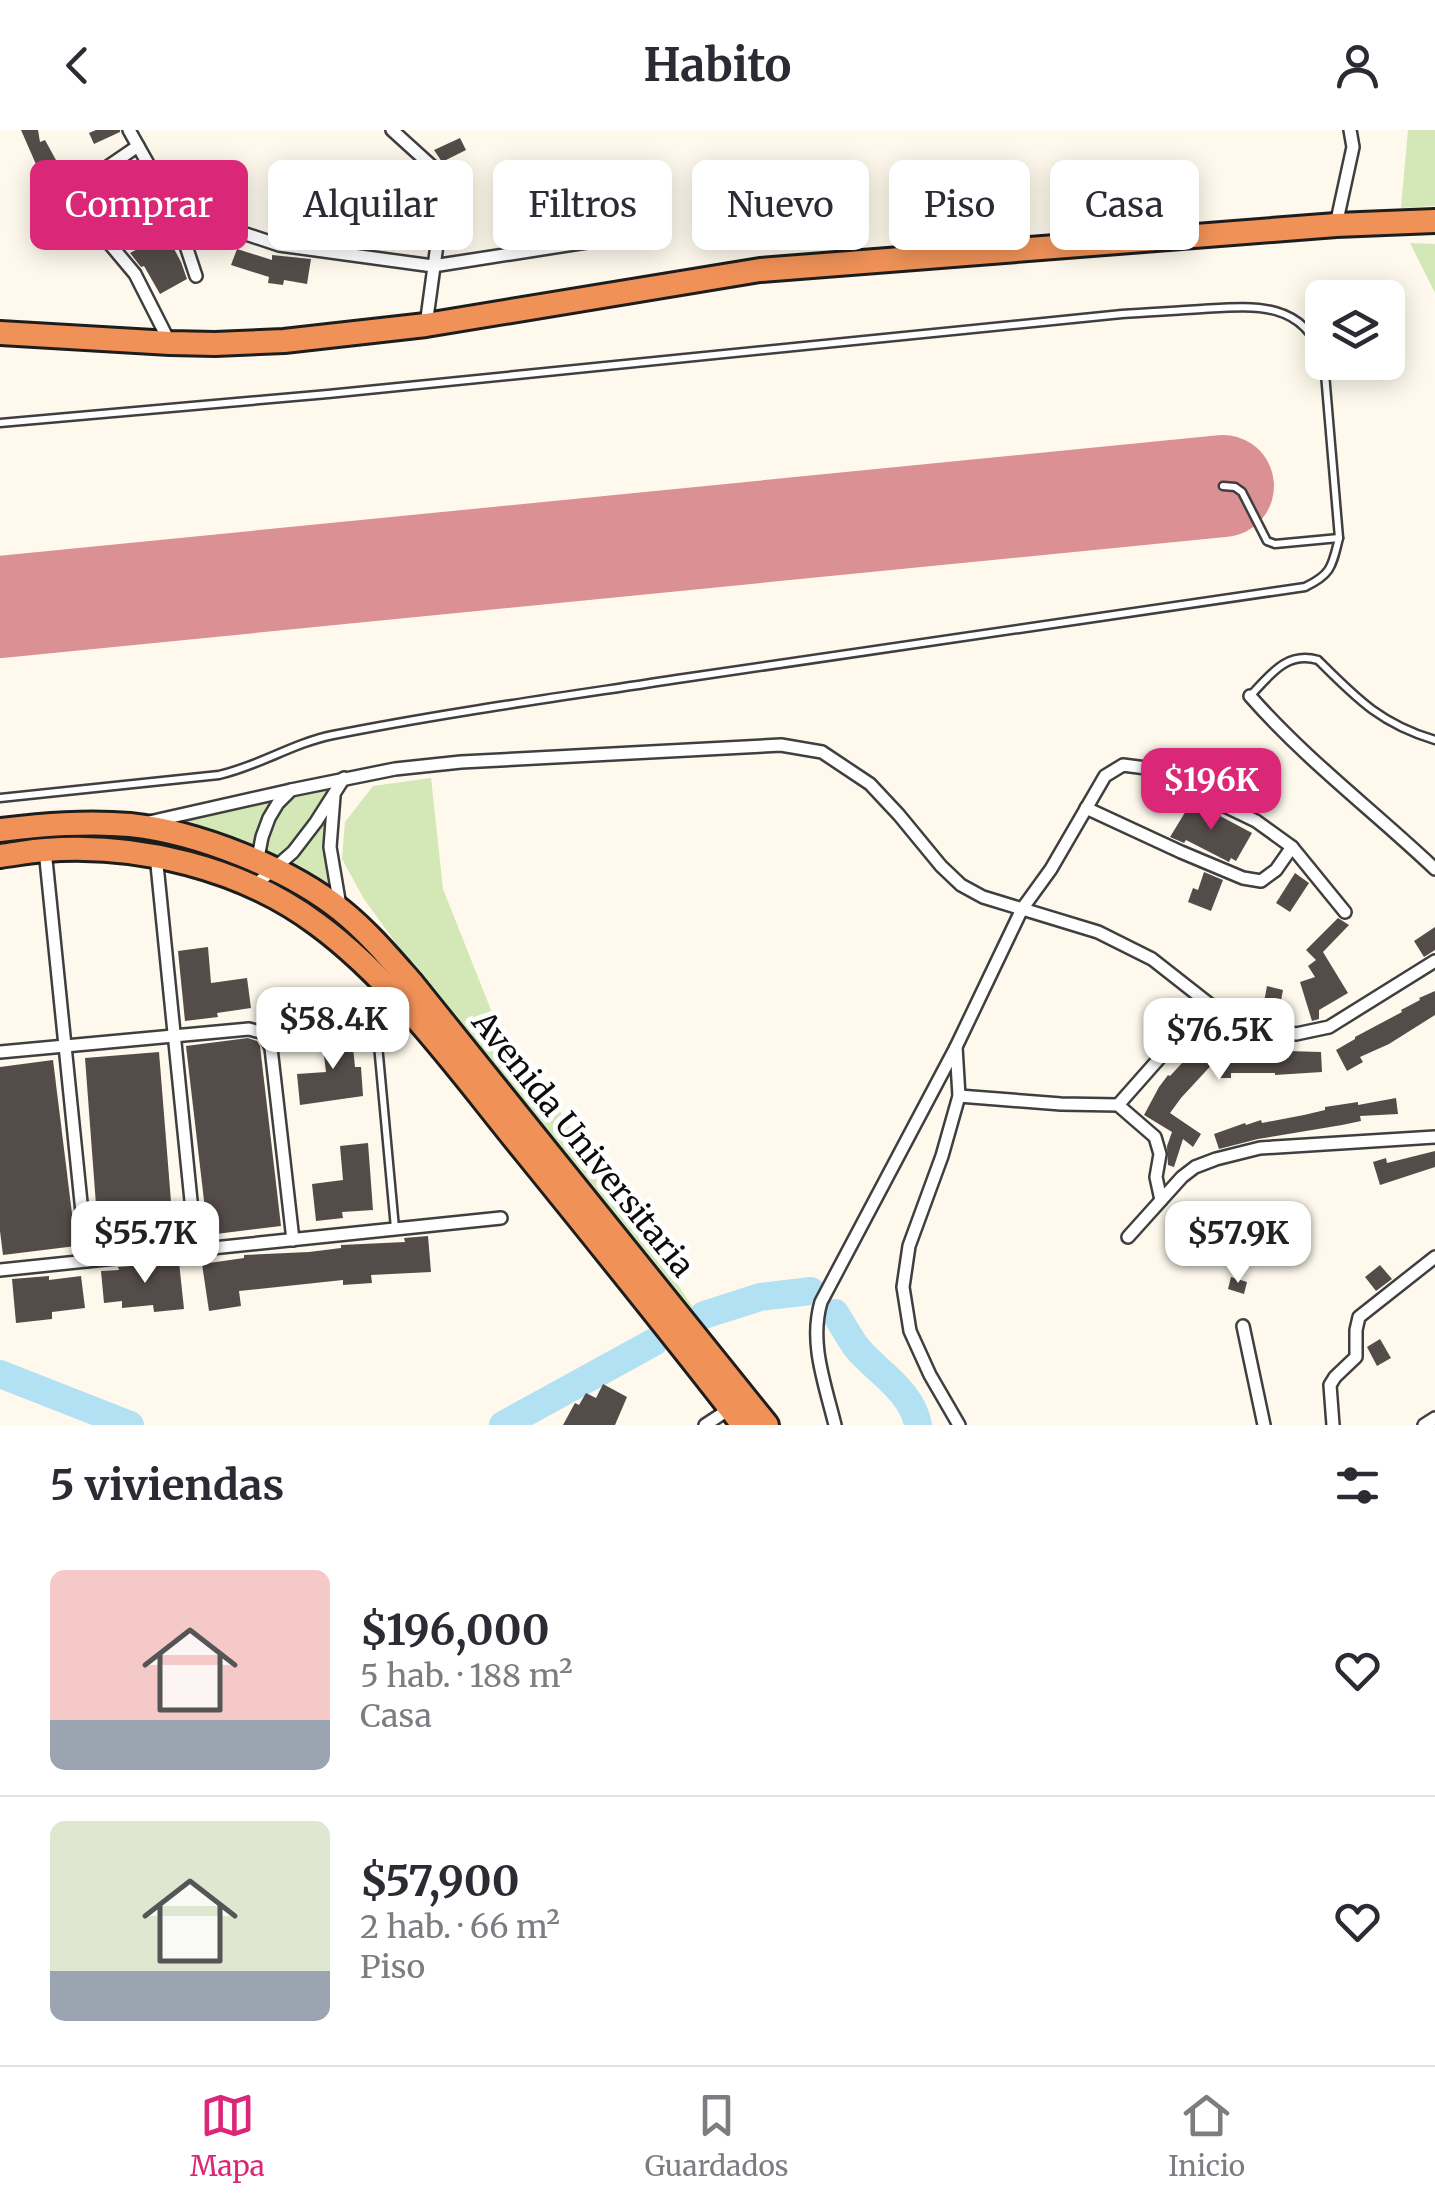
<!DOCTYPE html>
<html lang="es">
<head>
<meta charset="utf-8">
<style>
	:root { --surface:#fff; --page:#f2f2f3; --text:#2b2b33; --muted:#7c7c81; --line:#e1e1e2; --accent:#db2777 }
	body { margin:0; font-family:Merriweather,serif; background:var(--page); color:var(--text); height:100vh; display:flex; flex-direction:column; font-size:38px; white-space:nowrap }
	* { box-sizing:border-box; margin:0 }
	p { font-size:32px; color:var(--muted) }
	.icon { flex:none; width:55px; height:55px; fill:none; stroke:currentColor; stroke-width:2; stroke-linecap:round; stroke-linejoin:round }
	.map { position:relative; height:1295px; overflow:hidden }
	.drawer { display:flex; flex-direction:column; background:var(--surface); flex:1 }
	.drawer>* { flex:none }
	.top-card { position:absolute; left:30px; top:30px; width:1375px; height:90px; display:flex; gap:20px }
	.buttons { position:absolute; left:1305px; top:150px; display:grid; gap:20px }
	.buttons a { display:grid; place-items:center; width:100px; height:100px; border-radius:15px; background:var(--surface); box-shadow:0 5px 25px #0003; font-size:50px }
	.price { position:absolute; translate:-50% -85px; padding:0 22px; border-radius:20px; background:#fff; color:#222; font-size:32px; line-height:65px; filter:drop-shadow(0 2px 5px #0008) }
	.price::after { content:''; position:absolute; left:50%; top:60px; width:30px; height:22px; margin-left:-15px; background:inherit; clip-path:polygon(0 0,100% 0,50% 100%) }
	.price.selected { background:var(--accent); color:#fff }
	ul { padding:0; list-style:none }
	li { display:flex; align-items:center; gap:30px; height:250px; padding:0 50px }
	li+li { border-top:2px solid var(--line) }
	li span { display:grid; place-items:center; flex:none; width:280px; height:200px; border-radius:15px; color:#555 }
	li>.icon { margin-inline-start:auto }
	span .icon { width:120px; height:120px; fill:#fffc; stroke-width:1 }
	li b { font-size:42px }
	h2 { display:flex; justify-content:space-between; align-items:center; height:120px; padding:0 50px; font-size:42px }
	.tag { padding:0 35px; border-radius:15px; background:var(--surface); box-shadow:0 5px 25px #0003; font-size:35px; line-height:90px }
	.tag.selected { background:var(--accent); color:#fff }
	header { display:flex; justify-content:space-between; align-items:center; height:130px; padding:0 50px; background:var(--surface); font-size:45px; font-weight:700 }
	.dock { display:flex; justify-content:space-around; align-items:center; height:140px; border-top:2px solid var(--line); background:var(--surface); font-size:28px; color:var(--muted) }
	.dock a { display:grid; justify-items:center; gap:5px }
	.dock .selected { color:var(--accent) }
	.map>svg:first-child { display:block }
	.green { fill:#d4e7b7 }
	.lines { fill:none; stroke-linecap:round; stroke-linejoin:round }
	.river { stroke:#b2e1f4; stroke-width:28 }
	.runway { stroke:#db9093; stroke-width:102 }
	.building { fill:#544c49 }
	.lane-casing { stroke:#3f3f3f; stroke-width:11 }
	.street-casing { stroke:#3f3f3f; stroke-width:16 }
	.highway-casing { stroke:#1d1d1d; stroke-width:28 }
	.lane { stroke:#fff; stroke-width:6 }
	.street { stroke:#fff; stroke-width:11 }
	.highway { stroke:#f09258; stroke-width:22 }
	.labels { text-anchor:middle; stroke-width:10; stroke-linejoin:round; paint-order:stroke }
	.street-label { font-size:32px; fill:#0c0c0c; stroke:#fff }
</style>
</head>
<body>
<header><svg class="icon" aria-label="back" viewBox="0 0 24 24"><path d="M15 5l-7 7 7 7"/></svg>Habito<svg class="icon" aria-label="person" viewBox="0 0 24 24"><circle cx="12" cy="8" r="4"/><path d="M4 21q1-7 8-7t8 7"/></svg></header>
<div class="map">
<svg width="1435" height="1295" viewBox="0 0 1435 1295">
	<rect width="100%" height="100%" fill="#fef9ec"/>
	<g class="green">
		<path d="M 1408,0 L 1435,0 L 1435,76 L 1401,78 Z"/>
		<path d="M 1410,113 L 1435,114 L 1435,163 Z"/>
		<path d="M 344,648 L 334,663 L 330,701 L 341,780 L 310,758 L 132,696 Z"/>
		<path d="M 431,648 L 443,759 L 491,880 L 716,1211 L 419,845 L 364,769 L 342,729 L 345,692 L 373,656 Z"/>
	</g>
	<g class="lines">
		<g class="river">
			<path d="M 835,1183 C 842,1194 849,1207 857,1218 C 877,1242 912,1261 918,1295"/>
			<path d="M 704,1185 L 760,1167 L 811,1161"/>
			<path d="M 0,1244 L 130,1295"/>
			<path d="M 503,1295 L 654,1212"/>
		</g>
		<path class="runway" d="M 0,477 L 1223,356"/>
	</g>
	<g class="building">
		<path d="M 21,0 L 38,0 L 40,12 L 45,10 L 62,41 L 67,39 L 73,53 L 57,60 L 50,44 L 42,48 Z"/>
		<path d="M 96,0 L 120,0 L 120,2 L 94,14 L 89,3 Z"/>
		<path d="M 460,8 L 466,20 L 442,32 L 434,20 Z"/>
		<path d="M 131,32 L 137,49 L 142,47 L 149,64 L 151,63 L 162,96 L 181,132 L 187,149 L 160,164 L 144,136 L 141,137 L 130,123 L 145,115 L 135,86 L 117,94 L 115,57 L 111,46 Z"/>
		<path d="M 417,46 L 433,51 L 414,111 L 355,89 L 369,48 L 412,63 Z"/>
		<path d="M 280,76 L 299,81 L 299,78 L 313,81 L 312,85 L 330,88 L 327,105 L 275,94 Z"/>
		<path d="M 237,119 L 272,130 L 272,125 L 311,129 L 307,154 L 284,150 L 283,155 L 268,153 L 269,147 L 231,135 Z"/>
		<path d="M 1192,671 L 1252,703 L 1236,731 L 1231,728 L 1229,732 L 1186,710 L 1184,713 L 1170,707 Z"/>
		<path d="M 1204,742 L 1223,750 L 1211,781 L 1188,772 L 1193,758 L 1198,760 Z"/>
		<path d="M 1295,743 L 1309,753 L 1290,782 L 1276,773 Z"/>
		<path d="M 1338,788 L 1349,795 L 1323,822 L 1348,863 L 1319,880 L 1319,889 L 1312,891 L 1300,852 L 1315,847 L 1308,836 L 1316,830 L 1306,820 Z"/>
		<path d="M 1435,797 L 1435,820 L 1424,827 L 1414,811 Z"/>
		<path d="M 208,817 L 211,853 L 247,848 L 251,878 L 217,883 L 218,887 L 185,891 L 178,821 Z"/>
		<path d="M 1267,856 L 1283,860 L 1277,891 L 1261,888 Z"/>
		<path d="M 1435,861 L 1435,885 L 1389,914 L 1360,927 L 1363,932 L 1347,941 L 1336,920 L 1355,909 L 1355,907 L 1402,882 L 1401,880 L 1420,870 L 1419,868 Z"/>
		<path d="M 315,868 L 318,893 L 288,897 L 285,872 Z"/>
		<path d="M 351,898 L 355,937 L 361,937 L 363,966 L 300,975 L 297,944 L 326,942 L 321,901 Z"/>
		<path d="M 248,908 L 257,911 L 260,916 L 281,1096 L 208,1105 L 186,916 Z"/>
		<path d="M 1212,919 L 1321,922 L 1322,942 L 1275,945 L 1275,943 L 1231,943 L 1231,948 L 1217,948 L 1217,929 L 1181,968 L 1170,983 L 1201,1004 L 1193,1017 L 1183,1009 L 1174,1037 L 1168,1035 L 1167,1016 L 1172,1002 L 1144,985 L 1159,957 L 1168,945 L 1170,946 L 1183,932 L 1200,921 Z"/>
		<path d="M 159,922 L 174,1109 L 99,1115 L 85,928 Z"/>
		<path d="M 53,930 L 76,1116 L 3,1125 L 0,1101 L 0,937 Z"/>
		<path d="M 1396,968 L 1398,984 L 1360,986 L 1361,991 L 1342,995 L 1258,1009 L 1219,1019 L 1214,1004 L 1245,993 L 1246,995 L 1261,990 L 1262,993 L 1304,985 L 1325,980 L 1325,977 L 1358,972 L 1358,975 Z"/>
		<path d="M 368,1013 L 373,1080 L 342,1082 L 343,1088 L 316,1091 L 312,1054 L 343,1050 L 340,1016 Z"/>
		<path d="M 1435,1021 L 1435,1037 L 1380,1055 L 1373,1032 L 1386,1028 L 1387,1033 Z"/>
		<path d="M 428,1106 L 431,1142 L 371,1145 L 372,1153 L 343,1155 L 343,1150 L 239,1161 L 241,1176 L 209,1181 L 202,1134 L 244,1128 L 244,1125 L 309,1122 L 341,1118 L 341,1115 L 405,1112 L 404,1108 Z"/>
		<path d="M 179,1132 L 184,1179 L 154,1182 L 153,1175 L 122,1178 L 122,1171 L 104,1173 L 101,1141 L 119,1140 L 118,1137 Z"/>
		<path d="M 1380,1135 L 1392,1149 L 1376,1161 L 1365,1147 Z"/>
		<path d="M 49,1146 L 49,1150 L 81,1146 L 85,1178 L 52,1182 L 52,1189 L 16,1193 L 12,1149 Z"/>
		<path d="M 1231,1147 L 1247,1152 L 1244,1164 L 1228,1159 Z"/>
		<path d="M 1380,1209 L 1391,1228 L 1377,1236 L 1367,1217 Z"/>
		<path d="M 603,1254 L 627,1267 L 615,1295 L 563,1295 L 575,1273 L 579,1275 L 586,1263 L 596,1268 Z"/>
	</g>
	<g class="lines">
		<defs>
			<g id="lane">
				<path d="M 0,293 L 328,264 L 1122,184 C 1148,182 1175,181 1202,179 C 1252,176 1303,170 1322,227"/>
				<path d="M 1223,356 L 1235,357 L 1242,362 L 1267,411 L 1275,414 L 1339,408"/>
				<path d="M 1251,565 C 1271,544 1287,521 1318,530 C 1357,569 1381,594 1435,610"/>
				<path d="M 0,668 L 219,645 C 259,636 293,613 333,605 C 449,582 567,566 684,548 C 890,516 1097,486 1305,457 C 1332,444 1332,436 1339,408 L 1324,232"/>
				<path d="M 377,904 L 395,1098"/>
			</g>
			<g id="street">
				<path d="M 129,0 L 174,80 L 196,146"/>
				<path d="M 392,0 L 446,49 L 426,195"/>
				<path d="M 138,16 L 100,42 L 107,75 L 109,113 L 135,144 L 170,213"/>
				<path d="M 174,80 L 279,115 L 433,136 L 658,101"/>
				<path d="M 1336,95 L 1353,17 L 1350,0"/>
				<path d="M 1250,566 C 1306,630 1374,681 1435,739"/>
				<path d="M 334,666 L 330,717 L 340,776"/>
				<path d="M 1086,678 L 1181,722 L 1243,748 L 1261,751 L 1276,740 L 1292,717"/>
				<path d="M 149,692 L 291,660"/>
				<path d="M 45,720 L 87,1131"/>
				<path d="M 156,725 L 196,1120"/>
				<path d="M 257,733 L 262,707 L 269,688 L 278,673 L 291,660 L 395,639 L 461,632 L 781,615 L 822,622 L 870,654 L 899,685 L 941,736 L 961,755 L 983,767 L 1098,802 L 1152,829 L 1217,880 L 1255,897 L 1296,904 L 1329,897 L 1435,831"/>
				<path d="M 253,757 L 293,722 L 316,692 L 344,648"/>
				<path d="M 0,922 L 249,899 L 264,903 L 271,918 L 293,1110"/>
				<path d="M 959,966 L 1061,974 L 1118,975 L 1155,1007 L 1160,1024 L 1156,1047 L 1161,1070"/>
				<path d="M 1118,975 L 1179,906 L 1217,880"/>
				<path d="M 1128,1107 L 1182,1047 L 1195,1037 L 1216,1029 L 1260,1018 L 1435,1007"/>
				<path d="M 0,1140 L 501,1088"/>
				<path d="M 1243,1196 L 1264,1295"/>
				<path d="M 705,1295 L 731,1278"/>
				<path d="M 835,1295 C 825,1254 809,1213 821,1172 L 956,917"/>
				<path d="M 959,1295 L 930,1245 L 910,1201 L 903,1157 L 909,1116 L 942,1026 L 959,966 L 956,917 L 1022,779 L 1051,739 L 1105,646 L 1123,635 L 1146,638 L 1256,691 L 1292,717 L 1345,782"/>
				<path d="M 1333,1295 L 1330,1255 L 1335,1247 L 1356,1227 L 1356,1200 L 1359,1187 L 1435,1127"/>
				<path d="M 1424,1295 L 1435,1288"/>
			</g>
			<g id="highway">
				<path d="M 0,203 L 170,213 L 215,214 L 284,211 L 426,195 L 760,140 L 1336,95 L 1435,91"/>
				<path d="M 0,700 C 43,695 87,691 130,695 C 197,702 289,738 342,781 C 368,802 389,827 411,852 L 767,1295"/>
				<path d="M 0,726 C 15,724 30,721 45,720 C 138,713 242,738 317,794 C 396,852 464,947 526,1023 C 599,1113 672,1203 743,1295"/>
			</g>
		</defs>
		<use href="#lane" class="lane-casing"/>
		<use href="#street" class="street-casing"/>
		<use href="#highway" class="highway-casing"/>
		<use href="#lane" class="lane"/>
		<use href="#street" class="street"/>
		<use href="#highway" class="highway"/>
	</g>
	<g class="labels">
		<g class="street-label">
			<text transform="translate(583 1014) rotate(51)" y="11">Avenida Universitaria</text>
		</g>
	</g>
</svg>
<div class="buttons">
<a><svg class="icon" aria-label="layers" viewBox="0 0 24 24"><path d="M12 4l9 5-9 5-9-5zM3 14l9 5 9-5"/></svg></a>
</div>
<b class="price selected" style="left:1211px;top:703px">$196K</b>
<b class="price" style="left:333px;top:942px">$58.4K</b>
<b class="price" style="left:1219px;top:953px">$76.5K</b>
<b class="price" style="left:145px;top:1156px">$55.7K</b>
<b class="price" style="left:1238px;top:1156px">$57.9K</b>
<div class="top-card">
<a class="tag selected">Comprar</a>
<a class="tag">Alquilar</a>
<a class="tag">Filtros</a>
<a class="tag">Nuevo</a>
<a class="tag">Piso</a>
<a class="tag">Casa</a>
</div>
</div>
<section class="drawer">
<h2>5 viviendas<svg class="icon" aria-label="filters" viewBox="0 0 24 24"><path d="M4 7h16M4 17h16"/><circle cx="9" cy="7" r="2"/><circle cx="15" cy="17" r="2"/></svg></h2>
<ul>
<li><span style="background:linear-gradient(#f6c9c9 75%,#9aa5b1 0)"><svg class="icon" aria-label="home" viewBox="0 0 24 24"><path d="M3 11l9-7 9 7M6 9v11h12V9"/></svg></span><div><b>$196,000</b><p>5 hab. · 188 m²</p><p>Casa</p></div><svg class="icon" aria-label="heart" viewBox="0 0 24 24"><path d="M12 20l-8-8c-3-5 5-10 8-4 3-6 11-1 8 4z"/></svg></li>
<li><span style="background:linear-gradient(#dfe7d0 75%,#9aa5b1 0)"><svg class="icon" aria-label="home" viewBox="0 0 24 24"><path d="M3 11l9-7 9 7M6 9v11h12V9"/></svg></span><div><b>$57,900</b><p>2 hab. · 66 m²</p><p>Piso</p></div><svg class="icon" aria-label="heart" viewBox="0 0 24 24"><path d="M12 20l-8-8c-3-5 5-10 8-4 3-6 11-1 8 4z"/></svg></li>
</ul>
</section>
<nav class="dock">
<a class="selected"><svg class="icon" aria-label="map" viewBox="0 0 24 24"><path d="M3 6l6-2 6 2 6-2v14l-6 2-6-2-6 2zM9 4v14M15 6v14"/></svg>Mapa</a>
<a><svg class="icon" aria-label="saved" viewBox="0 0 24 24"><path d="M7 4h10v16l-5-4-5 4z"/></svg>Guardados</a>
<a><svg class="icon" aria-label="home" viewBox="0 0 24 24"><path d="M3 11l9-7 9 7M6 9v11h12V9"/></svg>Inicio</a>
</nav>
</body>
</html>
